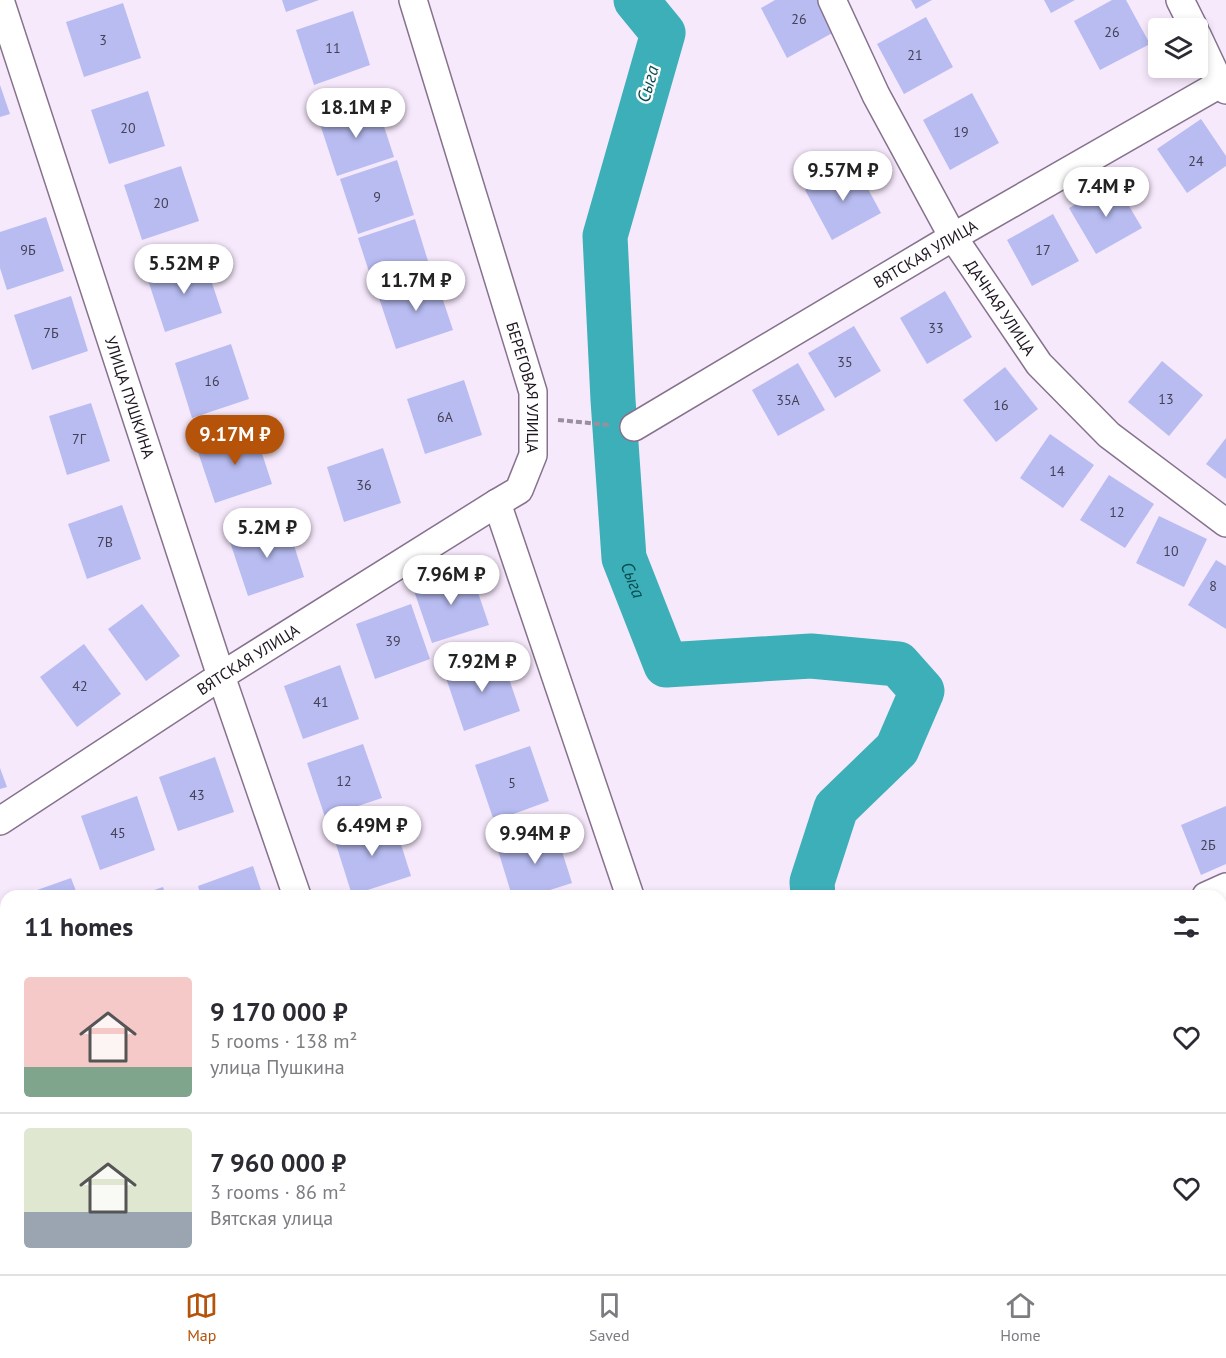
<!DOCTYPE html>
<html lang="en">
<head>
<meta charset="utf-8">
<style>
	:root { --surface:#fff; --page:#f7f7f7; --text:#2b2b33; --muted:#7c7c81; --line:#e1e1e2; --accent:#b45309 }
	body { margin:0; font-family:"PT Sans",sans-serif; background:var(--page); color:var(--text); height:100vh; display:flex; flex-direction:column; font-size:22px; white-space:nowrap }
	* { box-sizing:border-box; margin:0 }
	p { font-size:20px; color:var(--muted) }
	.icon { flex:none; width:33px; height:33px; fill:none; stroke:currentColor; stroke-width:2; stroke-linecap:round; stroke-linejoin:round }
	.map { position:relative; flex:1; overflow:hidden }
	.details { position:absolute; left:0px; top:890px; width:1227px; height:386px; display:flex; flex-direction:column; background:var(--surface); border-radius:18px 18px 0 0; box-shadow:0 3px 9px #0003 }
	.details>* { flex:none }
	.tools { position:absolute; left:1148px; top:18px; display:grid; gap:12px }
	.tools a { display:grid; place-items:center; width:60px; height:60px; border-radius:6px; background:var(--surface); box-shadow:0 3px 9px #0003; font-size:30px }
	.price { position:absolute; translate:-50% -51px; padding:0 14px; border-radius:21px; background:#fff; color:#222; font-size:20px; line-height:39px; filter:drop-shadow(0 2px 3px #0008) }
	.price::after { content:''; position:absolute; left:50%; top:36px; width:18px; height:14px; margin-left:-9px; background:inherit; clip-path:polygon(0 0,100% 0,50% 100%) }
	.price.current { background:var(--accent); color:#fff }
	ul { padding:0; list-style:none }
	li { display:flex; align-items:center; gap:18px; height:150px; padding:0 24px }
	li+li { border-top:2px solid var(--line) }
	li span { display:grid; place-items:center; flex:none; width:168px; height:120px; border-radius:6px; color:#555 }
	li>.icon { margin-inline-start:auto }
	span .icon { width:72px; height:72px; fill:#fffc; stroke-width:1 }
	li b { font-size:26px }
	h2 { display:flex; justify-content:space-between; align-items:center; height:72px; padding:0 24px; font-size:26px }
	.dock { display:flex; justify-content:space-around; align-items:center; height:84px; border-top:2px solid var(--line); background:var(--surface); font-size:16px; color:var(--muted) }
	.dock a { display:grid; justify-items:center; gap:3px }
	.dock .current { color:var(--accent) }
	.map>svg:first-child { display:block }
	.green { fill:#c9e9a0 }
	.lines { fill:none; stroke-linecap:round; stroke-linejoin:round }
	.stream { stroke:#3dafb9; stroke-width:8 }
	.river { stroke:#3dafb9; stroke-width:45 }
	.building { fill:#b8bcf1 }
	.minor-casing { stroke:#86728d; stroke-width:30 }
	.path { stroke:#9a8f9e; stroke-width:4; stroke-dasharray:6 3; stroke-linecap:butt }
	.minor { stroke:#fff; stroke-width:27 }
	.rail-casing { stroke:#4c434f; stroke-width:7 }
	.rail { stroke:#fcfcfc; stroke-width:4.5; stroke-dasharray:14; stroke-linecap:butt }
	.labels { text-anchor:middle; stroke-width:5; stroke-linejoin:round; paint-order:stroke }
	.number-label { font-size:14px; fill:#443f54 }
	.street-label { font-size:16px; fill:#1d151f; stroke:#fcfcfc }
	.water-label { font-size:18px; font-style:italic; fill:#084d53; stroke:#fcfcfc }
</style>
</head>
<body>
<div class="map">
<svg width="1226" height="1274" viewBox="0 0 1226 1274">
	<rect width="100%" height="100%" fill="#f7e9fc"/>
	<path class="green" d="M 1226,1135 L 1226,1274 L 913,1274 L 924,1269 L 1221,1269 L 1221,1138 Z"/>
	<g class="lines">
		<path class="stream" d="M 1221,1232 L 1226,1228"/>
		<g class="river">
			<path id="s1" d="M 636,0 L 663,33 L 605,236 L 613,400 L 624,558 L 666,665 L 811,656 L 898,664 L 922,691 L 897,749 L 836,808 L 812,882 L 813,896"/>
			<path d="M 1162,1269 L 1166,1274"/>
		</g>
	</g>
	<g class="building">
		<path d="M 282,0 L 319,0 L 286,12 Z"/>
		<path d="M 775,0 L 820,0 L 836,31 L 787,58 L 761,8 Z"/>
		<path d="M 911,0 L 932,0 L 916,9 Z"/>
		<path d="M 1044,0 L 1075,0 L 1051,13 Z"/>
		<path d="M 1112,0 L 1126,0 L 1150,44 L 1100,70 L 1074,21 Z"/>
		<path d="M 123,3 L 141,58 L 84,77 L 66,22 Z"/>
		<path d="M 353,11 L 370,65 L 314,85 L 296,30 Z"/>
		<path d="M 926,17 L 953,67 L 904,94 L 877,44 Z"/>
		<path d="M 0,85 L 10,114 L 0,117 Z"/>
		<path d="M 148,91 L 165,146 L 109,164 L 91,110 Z"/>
		<path d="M 972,93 L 999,143 L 950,170 L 923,120 Z"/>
		<path d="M 376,102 L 394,157 L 337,176 L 319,121 Z"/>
		<path d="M 1201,119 L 1226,156 L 1226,166 L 1187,193 L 1157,149 Z"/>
		<path d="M 397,160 L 414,215 L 358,234 L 340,179 Z"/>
		<path d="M 854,163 L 881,213 L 832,240 L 805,190 Z"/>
		<path d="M 181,166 L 199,221 L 142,240 L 124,185 Z"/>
		<path d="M 1115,182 L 1142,228 L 1096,254 L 1069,208 Z"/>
		<path d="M 1053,214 L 1079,261 L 1032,286 L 1007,240 Z"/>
		<path d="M 46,217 L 64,271 L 7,290 L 0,268 L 0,232 Z"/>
		<path d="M 415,219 L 432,274 L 376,293 L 358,238 Z"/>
		<path d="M 204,259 L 222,313 L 165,332 L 147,277 Z"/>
		<path d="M 435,276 L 453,330 L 396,349 L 378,295 Z"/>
		<path d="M 945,291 L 972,337 L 927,364 L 900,318 Z"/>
		<path d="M 71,296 L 88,351 L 32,370 L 14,315 Z"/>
		<path d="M 854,326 L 881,371 L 835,398 L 808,353 Z"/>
		<path d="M 231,344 L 249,399 L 192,418 L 175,363 Z"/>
		<path d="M 1162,361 L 1203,395 L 1169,436 L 1128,402 Z"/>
		<path d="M 798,363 L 825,410 L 778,436 L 752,390 Z"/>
		<path d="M 1005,367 L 1038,409 L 996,442 L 963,400 Z"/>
		<path d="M 464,380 L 482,435 L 425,454 L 407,399 Z"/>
		<path d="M 91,403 L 110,461 L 67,475 L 49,416 Z"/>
		<path d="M 254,429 L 272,484 L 215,503 L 197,449 Z"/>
		<path d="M 1050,434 L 1094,465 L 1063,508 L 1020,478 Z"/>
		<path d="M 1226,438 L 1226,479 L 1206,464 Z"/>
		<path d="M 383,448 L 401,503 L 344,522 L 327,467 Z"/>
		<path d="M 1109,475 L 1154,504 L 1125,548 L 1080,520 Z"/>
		<path d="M 122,505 L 141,559 L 87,579 L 68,524 Z"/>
		<path d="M 1159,516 L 1207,539 L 1184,587 L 1136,563 Z"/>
		<path d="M 287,523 L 304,577 L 248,596 L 230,542 Z"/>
		<path d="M 1216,560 L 1226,566 L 1226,629 L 1188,605 Z"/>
		<path d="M 470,569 L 489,625 L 432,643 L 413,588 Z"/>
		<path d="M 142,604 L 180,656 L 146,681 L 108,629 Z"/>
		<path d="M 411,604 L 430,659 L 375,679 L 356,624 Z"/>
		<path d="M 84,644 L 121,694 L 77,727 L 40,677 Z"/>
		<path d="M 501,655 L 520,711 L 464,731 L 445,675 Z"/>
		<path d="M 340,665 L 359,719 L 303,739 L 284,686 Z"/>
		<path d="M 363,744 L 382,798 L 325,817 L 307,763 Z"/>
		<path d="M 530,746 L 549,801 L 494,821 L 475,765 Z"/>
		<path d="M 215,757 L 234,812 L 178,831 L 159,777 Z"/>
		<path d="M 0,768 L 7,787 L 0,789 Z"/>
		<path d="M 137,796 L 155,850 L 100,870 L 81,816 Z"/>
		<path d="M 1226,806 L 1226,864 L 1201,875 L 1181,825 Z"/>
		<path d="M 393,819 L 411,876 L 352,895 L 334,838 Z"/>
		<path d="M 555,829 L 572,883 L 531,896 L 512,896 L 497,847 Z"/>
		<path d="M 253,866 L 263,896 L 201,896 L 198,886 Z"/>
		<path d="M 71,878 L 78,896 L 23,896 L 23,895 Z"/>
		<path d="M 163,887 L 166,896 L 139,896 L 139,895 Z"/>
		<path d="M 0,1169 L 6,1185 L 6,1200 L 0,1202 Z"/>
		<path d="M 6,1228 L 6,1269 L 35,1269 L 37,1274 L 0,1274 L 0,1230 Z"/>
		<path d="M 132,1269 L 191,1269 L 193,1274 L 130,1274 L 128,1270 Z"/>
		<path d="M 212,1269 L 277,1269 L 278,1274 L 214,1274 Z"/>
	</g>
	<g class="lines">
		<defs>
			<g id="minor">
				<path id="s2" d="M 0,0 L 221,676 L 297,896"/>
				<path id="s3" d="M 413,0 L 533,392 L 533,455 L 519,490 L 497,503 L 630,896"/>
				<path id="s4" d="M 832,0 L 876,95 L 953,237 L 1039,364 L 1109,435 L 1226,523"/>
				<path d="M 1180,0 L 1194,28"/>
				<path d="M 1197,35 L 1220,84 L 1226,90"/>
				<path id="s5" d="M 634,427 L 953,237 L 1220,84"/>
				<path id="s6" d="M 0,821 L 221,676 L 497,503"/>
				<path d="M 1206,896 L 1226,887"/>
				<path d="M 0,1070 L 6,1089"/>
				<path d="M 65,1269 L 66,1274"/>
				<path d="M 295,1274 L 308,1269"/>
			</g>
		</defs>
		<use href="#minor" class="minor-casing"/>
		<g class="path">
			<path d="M 558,420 L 610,425"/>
			<path d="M 1221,945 L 1226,941"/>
			<path d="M 1074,1269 L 1075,1274"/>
			<path d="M 949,1274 L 960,1269"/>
		</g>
		<use href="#minor" class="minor"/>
		<defs>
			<g id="rail">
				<path d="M 1221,1046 L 1226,1044"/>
				<path d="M 1221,1086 L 1226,1084"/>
				<path d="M 692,1274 L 703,1269"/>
				<path d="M 782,1274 L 794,1269"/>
			</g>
		</defs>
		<use href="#rail" class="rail-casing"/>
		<use href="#rail" class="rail"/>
	</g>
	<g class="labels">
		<g class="number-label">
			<text x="799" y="24">26</text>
			<text x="1112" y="37">26</text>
			<text x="103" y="45">3</text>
			<text x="333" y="53">11</text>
			<text x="915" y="60">21</text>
			<text x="128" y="133">20</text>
			<text x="961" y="137">19</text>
			<text x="1196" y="166">24</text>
			<text x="377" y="202">9</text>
			<text x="161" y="208">20</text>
			<text x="28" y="255">9Б</text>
			<text x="1043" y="255">17</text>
			<text x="936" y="333">33</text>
			<text x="51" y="338">7Б</text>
			<text x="845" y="367">35</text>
			<text x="212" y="386">16</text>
			<text x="1166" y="404">13</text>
			<text x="788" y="405">35А</text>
			<text x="1001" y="410">16</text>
			<text x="445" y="422">6А</text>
			<text x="79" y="444">7Г</text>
			<text x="1057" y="476">14</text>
			<text x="364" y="490">36</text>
			<text x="1117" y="517">12</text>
			<text x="105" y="547">7В</text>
			<text x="1171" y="556">10</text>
			<text x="1213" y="591">8</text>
			<text x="393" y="646">39</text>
			<text x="80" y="691">42</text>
			<text x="321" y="707">41</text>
			<text x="344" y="786">12</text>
			<text x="512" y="788">5</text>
			<text x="197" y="800">43</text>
			<text x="118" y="838">45</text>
			<text x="1208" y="850">2Б</text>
		</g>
		<g class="street-label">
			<text dy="6" stroke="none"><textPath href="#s5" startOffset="339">ВЯТСКАЯ УЛИЦА</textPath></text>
			<text dy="6" stroke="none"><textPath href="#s4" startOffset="351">ДАЧНАЯ УЛИЦА</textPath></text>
			<text dy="6" stroke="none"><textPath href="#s3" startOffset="404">БЕРЕГОВАЯ УЛИЦА</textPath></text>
			<text dy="6" stroke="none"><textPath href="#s2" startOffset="418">УЛИЦА ПУШКИНА</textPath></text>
			<text dy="6" stroke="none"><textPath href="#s6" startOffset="296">ВЯТСКАЯ УЛИЦА</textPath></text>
		</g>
		<g class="water-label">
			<text transform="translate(648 84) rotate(-74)" y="6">Сыга</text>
			<text dy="6" stroke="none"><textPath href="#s1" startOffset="600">Сыга</textPath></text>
		</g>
	</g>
</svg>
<div class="tools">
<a><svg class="icon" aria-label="layers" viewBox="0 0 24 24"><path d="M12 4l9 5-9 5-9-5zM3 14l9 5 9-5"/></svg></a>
</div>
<b class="price" style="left:356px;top:139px">18.1M ₽</b>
<b class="price" style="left:843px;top:202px">9.57M ₽</b>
<b class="price" style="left:1106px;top:218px">7.4M ₽</b>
<b class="price" style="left:184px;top:295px">5.52M ₽</b>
<b class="price" style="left:416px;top:312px">11.7M ₽</b>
<b class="price current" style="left:235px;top:466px">9.17M ₽</b>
<b class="price" style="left:267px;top:559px">5.2M ₽</b>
<b class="price" style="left:451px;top:606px">7.96M ₽</b>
<b class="price" style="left:482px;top:693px">7.92M ₽</b>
<b class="price" style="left:372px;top:857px">6.49M ₽</b>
<b class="price" style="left:535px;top:865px">9.94M ₽</b>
<section class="details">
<h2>11 homes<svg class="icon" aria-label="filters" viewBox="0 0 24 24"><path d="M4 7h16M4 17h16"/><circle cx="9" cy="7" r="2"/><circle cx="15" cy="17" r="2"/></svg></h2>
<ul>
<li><span style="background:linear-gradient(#f6c9c9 75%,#7fa58c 0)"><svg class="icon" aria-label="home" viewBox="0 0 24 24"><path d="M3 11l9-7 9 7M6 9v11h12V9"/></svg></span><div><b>9 170 000 ₽</b><p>5 rooms · 138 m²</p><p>улица Пушкина</p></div><svg class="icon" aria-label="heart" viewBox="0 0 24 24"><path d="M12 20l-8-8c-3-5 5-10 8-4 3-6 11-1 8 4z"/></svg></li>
<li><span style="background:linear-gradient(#dfe7d0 70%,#9aa5b1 0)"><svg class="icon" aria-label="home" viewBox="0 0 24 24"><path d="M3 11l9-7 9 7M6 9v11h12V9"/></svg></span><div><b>7 960 000 ₽</b><p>3 rooms · 86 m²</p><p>Вятская улица</p></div><svg class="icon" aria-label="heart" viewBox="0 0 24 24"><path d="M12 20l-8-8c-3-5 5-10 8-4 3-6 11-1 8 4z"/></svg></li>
</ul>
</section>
</div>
<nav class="dock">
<a class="current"><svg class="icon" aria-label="map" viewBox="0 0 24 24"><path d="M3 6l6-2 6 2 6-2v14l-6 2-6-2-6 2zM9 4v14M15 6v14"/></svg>Map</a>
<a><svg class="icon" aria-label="saved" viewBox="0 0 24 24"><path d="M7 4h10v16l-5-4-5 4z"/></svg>Saved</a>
<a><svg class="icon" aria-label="home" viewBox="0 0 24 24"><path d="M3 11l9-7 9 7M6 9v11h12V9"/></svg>Home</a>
</nav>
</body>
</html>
